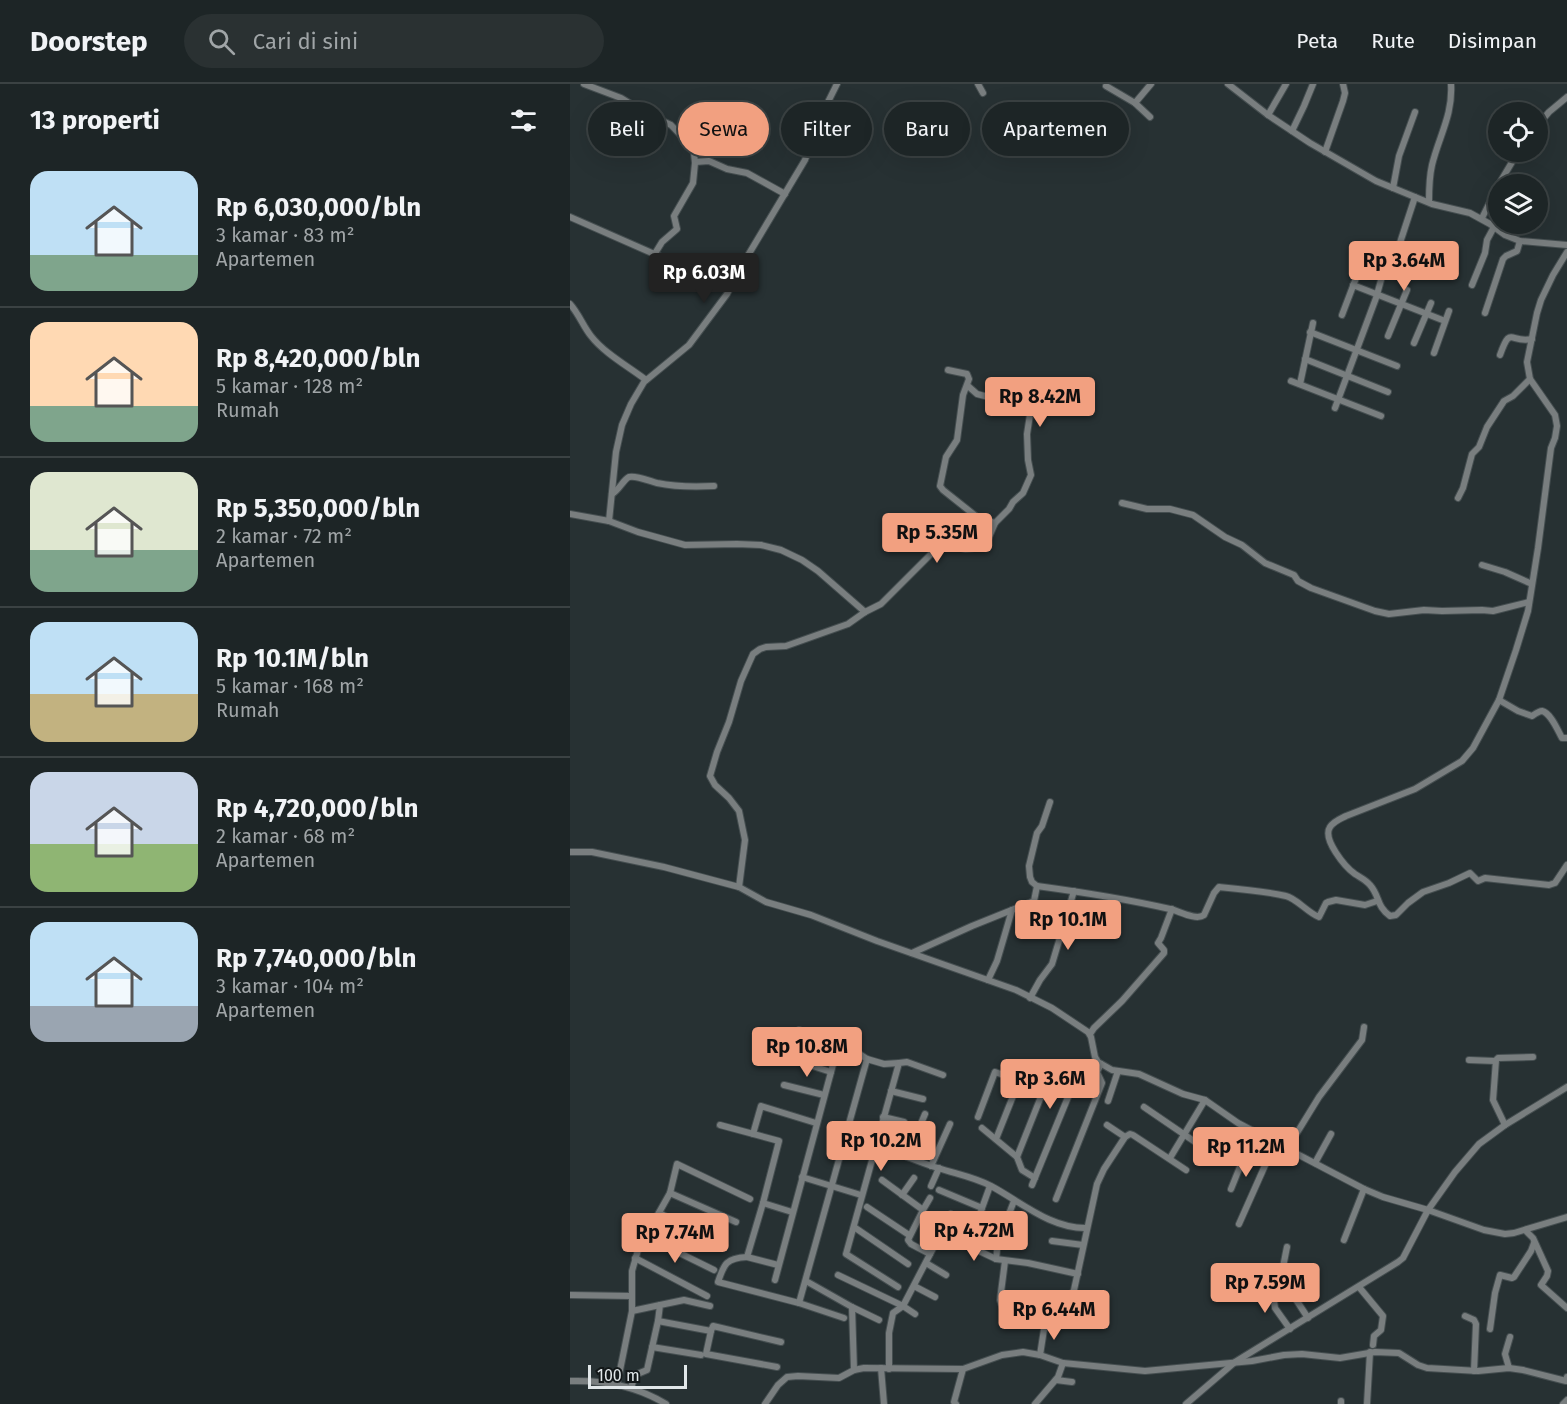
<!DOCTYPE html>
<html lang="id">
<head>
<meta charset="utf-8">
<style>
	:root { --surface:#1d2526; --page:#2a3132; --text:#f1f3f6; --muted:#a0a5a7; --line:#3b4243; --accent:#f2a080 }
	body { margin:0; font-family:"Fira Sans",sans-serif; background:var(--page); color:var(--text); height:100vh; display:flex; flex-direction:column; font-size:22px; white-space:nowrap }
	* { box-sizing:border-box; margin:0 }
	p { font-size:20px; color:var(--muted) }
	.icon { flex:none; width:33px; height:33px; fill:none; stroke:currentColor; stroke-width:2; stroke-linecap:round; stroke-linejoin:round }
	.map { position:relative; flex:1; overflow:hidden }
	.side { display:flex; flex-direction:column; background:var(--surface); width:570px }
	.side>* { flex:none }
	.top-card { position:absolute; left:18px; top:18px; width:570px; height:54px; display:flex; gap:12px }
	.buttons { position:absolute; left:918px; top:18px; display:grid; gap:12px }
	.buttons a { display:grid; place-items:center; width:60px; height:60px; border-radius:50%; background:var(--surface); box-shadow:0 6px 24px #0002,0 0 0 2px var(--line); font-size:30px }
	.scale { position:absolute; left:18px; bottom:15px; width:99px; box-sizing:border-box; padding-left:6px; border:3px solid #e1e7e9; border-top:0; font-size:16px; line-height:21px; white-space:nowrap; color:#e1e7e9; -webkit-text-stroke:4px #131819; paint-order:stroke }
	.price { position:absolute; translate:-50% -51px; padding:0 14px; border-radius:6px; background:var(--accent); color:#111; font-size:20px; line-height:39px; filter:drop-shadow(0 2px 3px #0008) }
	.price::after { content:''; position:absolute; left:50%; top:36px; width:18px; height:14px; margin-left:-9px; background:inherit; clip-path:polygon(0 0,100% 0,50% 100%) }
	.price.active { background:#222; color:#fff }
	ul { padding:0; list-style:none }
	li { display:flex; align-items:center; gap:18px; height:150px; padding:0 30px }
	li+li { border-top:2px solid var(--line) }
	li span { display:grid; place-items:center; flex:none; width:168px; height:120px; border-radius:18px; color:#555 }
	li>.icon { margin-inline-start:auto }
	span .icon { width:72px; height:72px; fill:#fffc; stroke-width:1 }
	li b { font-size:26px }
	h2 { display:flex; justify-content:space-between; align-items:center; height:72px; padding:0 30px; font-size:26px }
	.pill { padding:0 21px; border-radius:27px; background:var(--surface); box-shadow:0 6px 24px #0002,0 0 0 2px var(--line); font-size:21px; line-height:54px }
	.pill.active { background:var(--accent); color:#111 }
	header { display:flex; align-items:center; gap:36px; box-sizing:border-box; height:84px; padding:0 30px; background:var(--surface); border-bottom:2px solid var(--line) }
	header strong { font-size:28px }
	nav { display:flex; gap:33px; margin-inline-start:auto; font-size:21px }
	.search { width:420px; height:54px; background:var(--page); display:flex; align-items:center; gap:15px; box-sizing:border-box; padding:0 21px; border-radius:33px; color:var(--muted); font-size:22px }
	main { display:flex; flex:1; min-height:0 }
	.map>svg:first-child { display:block }
	.lines { fill:none; stroke-linecap:round; stroke-linejoin:round }
	.street-casing { stroke:#454e50; stroke-width:8 }
	.street { stroke:#797e7f; stroke-width:6 }
</style>
</head>
<body>
<header>
<strong>Doorstep</strong>
<div class="search"><svg class="icon" aria-label="search" viewBox="0 0 24 24"><circle cx="10" cy="10" r="6"/><path d="M15 15l6 6"/></svg>Cari di sini</div>
<nav><a>Peta</a><a>Rute</a><a>Disimpan</a></nav>
</header>
<main>
<section class="side">
<h2>13 properti<svg class="icon" aria-label="filters" viewBox="0 0 24 24"><path d="M4 7h16M4 17h16"/><circle cx="9" cy="7" r="2"/><circle cx="15" cy="17" r="2"/></svg></h2>
<ul>
<li><span style="background:linear-gradient(#bfe0f5 70%,#7fa58c 0)"><svg class="icon" aria-label="home" viewBox="0 0 24 24"><path d="M3 11l9-7 9 7M6 9v11h12V9"/></svg></span><div><b>Rp 6,030,000/bln</b><p>3 kamar · 83 m²</p><p>Apartemen</p></div></li>
<li><span style="background:linear-gradient(#ffd9b3 70%,#7fa58c 0)"><svg class="icon" aria-label="home" viewBox="0 0 24 24"><path d="M3 11l9-7 9 7M6 9v11h12V9"/></svg></span><div><b>Rp 8,420,000/bln</b><p>5 kamar · 128 m²</p><p>Rumah</p></div></li>
<li><span style="background:linear-gradient(#dfe7d0 65%,#7fa58c 0)"><svg class="icon" aria-label="home" viewBox="0 0 24 24"><path d="M3 11l9-7 9 7M6 9v11h12V9"/></svg></span><div><b>Rp 5,350,000/bln</b><p>2 kamar · 72 m²</p><p>Apartemen</p></div></li>
<li><span style="background:linear-gradient(#bfe0f5 60%,#c2b280 0)"><svg class="icon" aria-label="home" viewBox="0 0 24 24"><path d="M3 11l9-7 9 7M6 9v11h12V9"/></svg></span><div><b>Rp 10.1M/bln</b><p>5 kamar · 168 m²</p><p>Rumah</p></div></li>
<li><span style="background:linear-gradient(#c9d6e8 60%,#8fb573 0)"><svg class="icon" aria-label="home" viewBox="0 0 24 24"><path d="M3 11l9-7 9 7M6 9v11h12V9"/></svg></span><div><b>Rp 4,720,000/bln</b><p>2 kamar · 68 m²</p><p>Apartemen</p></div></li>
<li><span style="background:linear-gradient(#bfe0f5 70%,#9aa5b1 0)"><svg class="icon" aria-label="home" viewBox="0 0 24 24"><path d="M3 11l9-7 9 7M6 9v11h12V9"/></svg></span><div><b>Rp 7,740,000/bln</b><p>3 kamar · 104 m²</p><p>Apartemen</p></div></li>
</ul>
</section>
<div class="map">
<svg width="997" height="1320" viewBox="0 0 997 1320">
	<rect width="100%" height="100%" fill="#273133"/>
	<g class="lines">
		<defs>
			<g id="street">
				<path d="M 14,0 L 51,14 L 77,30 L 101,41 L 121,62 L 124,69 L 125,79 L 123,99 L 104,132 L 107,145 L 92,158 L 84,171"/>
				<path d="M 408,0 L 413,9"/>
				<path d="M 658,0 L 698,31 L 740,59 L 806,97 L 862,120 L 900,129 L 920,140 L 935,151 L 950,157 L 997,161"/>
				<path d="M 536,2 L 565,19 L 580,33"/>
				<path d="M 565,19 L 581,0"/>
				<path d="M 698,31 L 716,0"/>
				<path d="M 968,41 L 979,28 L 997,13"/>
				<path d="M 722,47 L 734,22 L 743,0"/>
				<path d="M 755,68 L 773,17 L 775,9 L 773,0"/>
				<path d="M 125,78 L 139,77 L 157,85 L 177,89 L 215,110"/>
				<path d="M 929,100 L 948,68"/>
				<path d="M 823,104 L 829,72 L 845,28"/>
				<path d="M 859,118 C 859,106 859,94 862,81 C 869,52 883,31 881,0"/>
				<path d="M 0,133 L 91,173 L 140,184 L 171,183"/>
				<path d="M 912,134 L 928,102"/>
				<path d="M 997,168 L 983,191 L 971,216 L 967,229 L 957,278 L 960,295 L 985,331 L 987,342 L 985,354 L 981,364 L 968,464 L 958,527 L 946,566 L 929,616 L 903,664 L 892,677 L 845,705 L 776,732 C 770,735 764,737 760,743 C 752,755 775,783 785,790 C 791,794 796,796 800,801 C 810,812 806,822 820,832 L 826,831 L 838,819 L 853,808 L 879,799 L 900,789 L 908,797 L 915,794 L 979,801 L 985,799 L 997,781"/>
				<path d="M 783,201 L 875,237"/>
				<path d="M 902,201 L 915,169 L 917,156 L 924,143"/>
				<path d="M 0,220 C 9,230 13,242 21,252 C 34,269 59,283 76,296"/>
				<path d="M 915,229 L 933,175 L 936,172 L 947,167 L 950,157"/>
				<path d="M 772,231 L 791,181"/>
				<path d="M 740,248 L 827,282"/>
				<path d="M 818,252 L 837,206"/>
				<path d="M 844,259 L 861,219"/>
				<path d="M 864,269 L 879,227"/>
				<path d="M 930,271 C 941,240 940,260 962,255"/>
				<path d="M 735,275 L 818,308"/>
				<path d="M 378,286 L 397,290 L 399,295 L 393,311 L 387,356 L 376,373 L 370,402 L 373,406 L 407,433 L 425,439"/>
				<path d="M 721,297 L 811,332"/>
				<path d="M 730,300 L 743,239"/>
				<path d="M 398,302 L 407,310 L 461,324 L 482,328 L 497,324"/>
				<path d="M 765,324 L 806,214 L 813,189 L 825,174 L 845,113"/>
				<path d="M 42,410 C 50,405 53,396 59,393 C 66,391 79,397 87,399 C 106,403 124,403 144,402"/>
				<path d="M 888,414 L 893,404 L 902,370 L 909,363 L 917,343 L 934,317 L 943,312 L 960,295"/>
				<path d="M 552,419 L 577,425 L 600,425 L 623,431 L 655,453 L 672,461 L 695,479 L 724,491 L 728,497 L 741,504 L 805,527 L 819,530 L 854,526 L 872,527 L 912,526 L 923,527 L 959,518"/>
				<path d="M 0,430 L 39,437 L 68,448 L 115,461 L 167,460 L 191,461 L 211,466 L 232,476 L 248,487 L 295,528"/>
				<path d="M 39,437 L 46,368 L 52,341 L 61,320 L 74,298 L 119,261 L 157,210 L 171,183 L 235,76 L 248,38 L 267,0"/>
				<path d="M 377,458 L 385,441"/>
				<path d="M 912,481 L 935,488 L 962,500"/>
				<path d="M 929,616 L 948,627 L 962,632 C 965,630 969,627 972,627 C 981,629 988,647 992,654 L 997,654"/>
				<path d="M 0,768 L 22,768 L 94,783 L 169,803 L 196,818 L 241,831 L 307,857 L 446,906 L 482,924 L 518,948 L 521,953 L 525,973 L 528,978 L 542,986 L 569,990 L 613,1010 L 635,1016 L 668,1039 L 794,1105 L 813,1113 L 858,1126 L 914,1146 L 935,1150 L 944,1149 L 997,1133"/>
				<path d="M 467,802 L 462,798 L 460,793 L 459,782 L 467,749 L 472,742 L 480,718"/>
				<path d="M 169,803 L 175,756 L 169,727 L 159,714 L 145,701 L 140,692 L 147,668 L 159,638 L 171,597 L 183,570 L 190,565 L 196,563 L 216,562 L 278,540 L 295,528 L 311,520 L 373,458 L 377,458 L 387,463 L 396,465 L 412,463 L 416,460 L 425,439 L 439,425 L 443,418 L 453,409 L 461,391 L 458,376 L 457,350 L 461,324"/>
				<path d="M 342,869 L 402,842 L 464,817 L 467,802 C 511,808 556,815 600,825 C 609,827 626,837 634,831 L 644,809 L 649,803 C 671,805 694,807 716,812 C 726,814 738,829 749,833 L 756,819 L 758,818 L 766,816 L 795,821 L 807,817"/>
				<path d="M 418,896 L 427,877 L 442,826"/>
				<path d="M 460,914 L 470,896 L 482,880 L 504,807"/>
				<path d="M 229,946 L 276,961 L 297,975 L 314,980 L 329,979"/>
				<path d="M 520,950 L 524,944 L 552,917 L 594,869 L 594,866 L 588,859 L 591,854 L 602,825"/>
				<path d="M 221,975 L 261,988"/>
				<path d="M 899,976 L 925,977"/>
				<path d="M 214,1001 L 254,1011"/>
				<path d="M 321,1007 L 353,1015"/>
				<path d="M 538,1017 L 548,987"/>
				<path d="M 574,1023 L 631,1062"/>
				<path d="M 355,1030 L 337,1073 C 348,1077 358,1081 368,1084 C 386,1090 404,1093 421,1102 C 451,1118 481,1145 517,1144"/>
				<path d="M 313,1033 L 334,1038"/>
				<path d="M 408,1033 L 425,988 L 474,1005"/>
				<path d="M 150,1041 L 209,1057 L 193,1119 L 177,1173 C 156,1174 154,1180 148,1198 L 229,1219 L 274,1234"/>
				<path d="M 537,1041 L 555,1053"/>
				<path d="M 935,1041 L 923,1016 L 926,976 L 928,974 L 963,973"/>
				<path d="M 412,1044 L 447,1073"/>
				<path d="M 183,1050 L 191,1022 L 246,1039"/>
				<path d="M 426,1055 L 449,997"/>
				<path d="M 307,1059 L 324,1065"/>
				<path d="M 717,1065 L 749,1013 L 792,956 L 794,943"/>
				<path d="M 600,1074 L 635,1016"/>
				<path d="M 745,1079 L 761,1050"/>
				<path d="M 361,1082 L 380,1040"/>
				<path d="M 232,1093 L 291,1111"/>
				<path d="M 465,1094 L 452,1086 L 447,1073 L 474,1005 L 480,995 L 503,1001"/>
				<path d="M 312,1096 L 353,1126 L 338,1156 L 341,1160 L 360,1170"/>
				<path d="M 462,1101 L 503,1001 C 509,992 517,987 527,988"/>
				<path d="M 361,1102 L 369,1084"/>
				<path d="M 661,1105 L 684,1048"/>
				<path d="M 369,1106 L 412,1124"/>
				<path d="M 100,1109 L 166,1138"/>
				<path d="M 332,1111 L 344,1094"/>
				<path d="M 486,1115 L 532,999 L 527,988 L 531,980"/>
				<path d="M 193,1119 L 222,1128"/>
				<path d="M 297,1123 L 339,1151"/>
				<path d="M 353,1126 L 360,1114"/>
				<path d="M 89,1129 L 154,1161"/>
				<path d="M 669,1140 L 705,1059"/>
				<path d="M 284,1143 L 338,1180"/>
				<path d="M 955,1146 L 963,1154 L 978,1187 L 977,1192 L 971,1201 L 997,1224"/>
				<path d="M 75,1152 L 144,1186"/>
				<path d="M 367,1156 L 376,1160"/>
				<path d="M 774,1156 L 794,1105"/>
				<path d="M 482,1157 L 513,1161"/>
				<path d="M 392,1159 L 426,1175 L 458,1179 L 508,1190"/>
				<path d="M 401,1163 L 412,1124 L 420,1102"/>
				<path d="M 177,1173 L 208,1181"/>
				<path d="M 65,1174 L 137,1212"/>
				<path d="M 426,1175 L 428,1158 L 444,1117"/>
				<path d="M 435,1177 L 430,1216 L 433,1225 C 442,1228 457,1223 466,1219 C 470,1217 474,1213 479,1213 C 489,1211 499,1218 504,1206 L 527,1100 L 534,1085 L 555,1053 L 560,1050 L 563,1051 L 616,1086"/>
				<path d="M 356,1179 L 376,1191"/>
				<path d="M 268,1191 L 333,1222 L 345,1230"/>
				<path d="M 669,1192 L 720,1208 L 723,1211 L 738,1234"/>
				<path d="M 205,1196 L 264,977"/>
				<path d="M 236,1197 L 282,1223 L 284,1286"/>
				<path d="M 344,1202 L 365,1213"/>
				<path d="M 328,1203 L 276,1170 L 329,979 L 337,978 L 373,991"/>
				<path d="M 702,1203 L 705,1224 L 720,1245"/>
				<path d="M 789,1203 L 813,1232 L 811,1246 L 804,1252 L 803,1261"/>
				<path d="M 707,1205 C 712,1192 714,1177 717,1163"/>
				<path d="M 0,1211 L 61,1212"/>
				<path d="M 229,1219 L 297,975"/>
				<path d="M 282,1223 L 309,1236"/>
				<path d="M 62,1227 L 90,1221"/>
				<path d="M 895,1232 L 904,1236 L 906,1240 L 904,1287"/>
				<path d="M 88,1237 L 141,1247 L 143,1242 L 211,1258"/>
				<path d="M 920,1245 L 925,1209 L 930,1191 L 942,1194 L 944,1193 L 961,1167 L 964,1159"/>
				<path d="M 141,1247 L 136,1270 L 207,1283"/>
				<path d="M 82,1263 L 131,1271"/>
				<path d="M 470,1271 L 475,1239"/>
				<path d="M 311,1284 L 314,1320"/>
				<path d="M 939,1284 L 935,1270 L 940,1253"/>
				<path d="M 319,1285 L 319,1249 L 323,1229 L 333,1222 L 381,1130"/>
				<path d="M 486,1296 L 502,1298"/>
				<path d="M 0,1297 C 34,1296 67,1302 96,1320"/>
				<path d="M 47,1301 L 62,1227 L 62,1187 L 68,1166 L 100,1109 L 107,1080 L 180,1115"/>
				<path d="M 61,1304 L 65,1291 L 77,1286 L 88,1237 L 90,1221 L 114,1216 L 140,1222"/>
				<path d="M 195,1320 L 208,1301 L 217,1293 L 228,1292 L 269,1294 L 284,1286 L 294,1284 L 393,1285 L 432,1271 L 453,1268 L 470,1271 L 493,1279 L 575,1287 L 682,1277 L 714,1271 L 732,1270 L 770,1274 L 805,1268 L 829,1269 L 848,1281 L 857,1284 L 908,1287 L 939,1284 L 953,1286 L 996,1297 L 997,1293"/>
				<path d="M 386,1320 L 384,1318 L 393,1285"/>
				<path d="M 465,1320 L 488,1293 L 493,1279"/>
				<path d="M 616,1320 L 665,1278 L 828,1178 L 833,1174 L 858,1126 L 885,1088 L 909,1060 L 935,1041 L 997,1003"/>
				<path d="M 771,1320 L 771,1317"/>
				<path d="M 797,1320 L 800,1268"/>
				<path d="M 993,1320 L 997,1316"/>
			</g>
		</defs>
		<use href="#street" class="street-casing"/>
		<use href="#street" class="street"/>
	</g>
</svg>
<div class="buttons">
<a><svg class="icon" aria-label="locate" viewBox="0 0 24 24"><circle cx="12" cy="12" r="6"/><path d="M12 2v4M12 18v4M2 12h4M18 12h4"/></svg></a>
<a><svg class="icon" aria-label="layers" viewBox="0 0 24 24"><path d="M12 4l9 5-9 5-9-5zM3 14l9 5 9-5"/></svg></a>
</div>
<div class="scale">100 m</div>
<b class="price" style="left:834px;top:208px">Rp 3.64M</b>
<b class="price active" style="left:134px;top:220px">Rp 6.03M</b>
<b class="price" style="left:470px;top:344px">Rp 8.42M</b>
<b class="price" style="left:367px;top:480px">Rp 5.35M</b>
<b class="price" style="left:498px;top:867px">Rp 10.1M</b>
<b class="price" style="left:237px;top:994px">Rp 10.8M</b>
<b class="price" style="left:480px;top:1026px">Rp 3.6M</b>
<b class="price" style="left:311px;top:1088px">Rp 10.2M</b>
<b class="price" style="left:676px;top:1094px">Rp 11.2M</b>
<b class="price" style="left:404px;top:1178px">Rp 4.72M</b>
<b class="price" style="left:105px;top:1180px">Rp 7.74M</b>
<b class="price" style="left:695px;top:1230px">Rp 7.59M</b>
<b class="price" style="left:484px;top:1257px">Rp 6.44M</b>
<div class="top-card">
<a class="pill">Beli</a>
<a class="pill active">Sewa</a>
<a class="pill">Filter</a>
<a class="pill">Baru</a>
<a class="pill">Apartemen</a>
</div>
</div>
</main>
</body>
</html>
